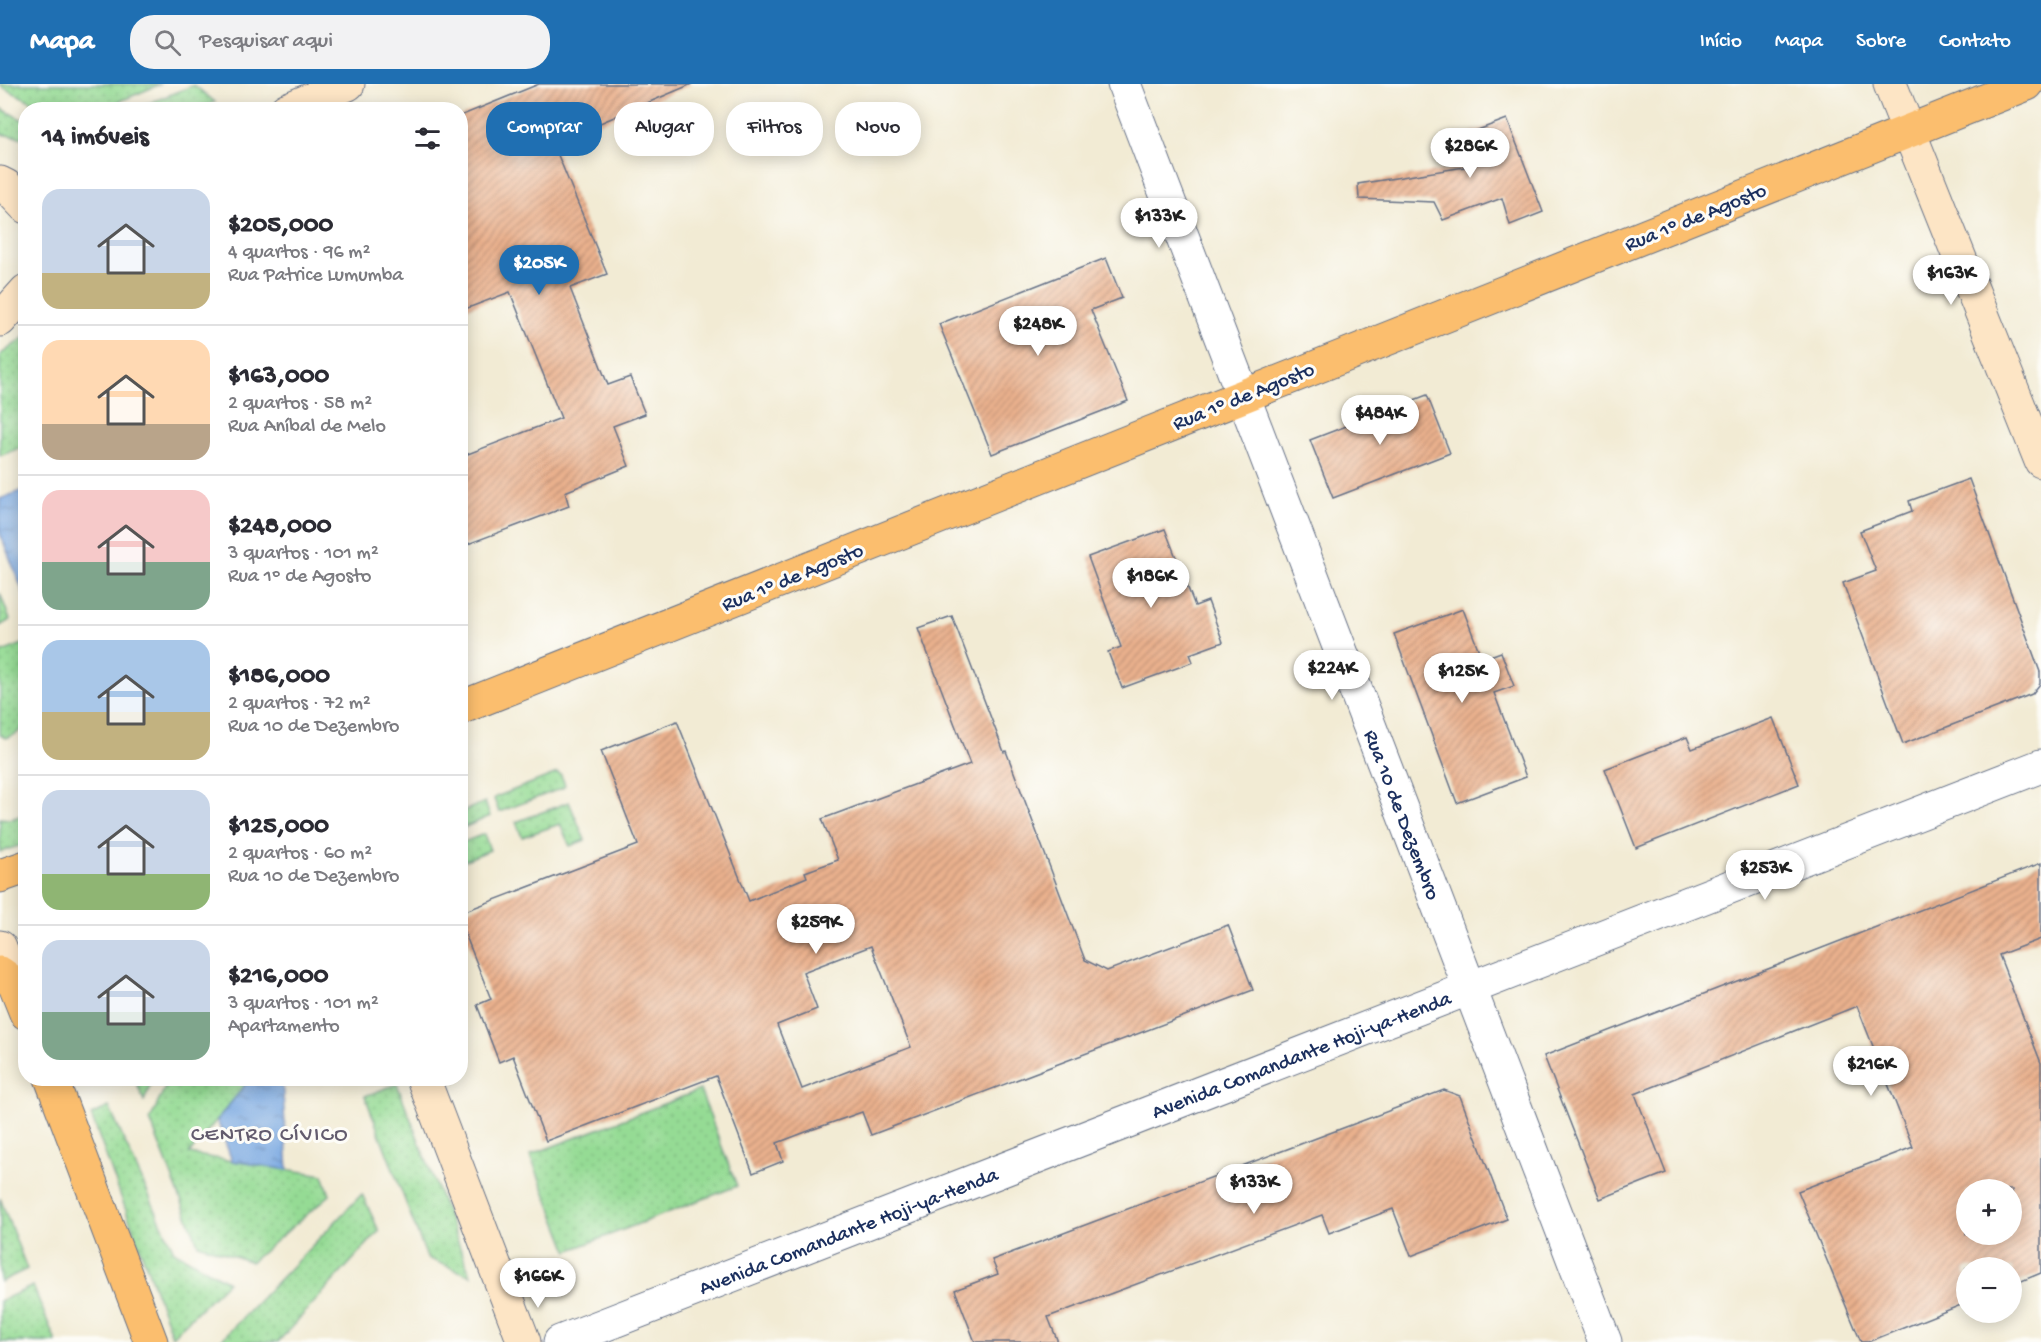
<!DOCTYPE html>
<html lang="pt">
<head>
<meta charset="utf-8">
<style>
	:root { --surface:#fff; --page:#f2f2f3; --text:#2b2b33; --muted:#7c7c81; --line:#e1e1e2; --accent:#1f6fb2 }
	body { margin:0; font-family:"Gochi Hand",sans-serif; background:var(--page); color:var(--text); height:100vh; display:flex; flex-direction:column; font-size:22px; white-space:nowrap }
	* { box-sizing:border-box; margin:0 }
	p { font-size:20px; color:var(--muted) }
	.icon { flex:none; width:33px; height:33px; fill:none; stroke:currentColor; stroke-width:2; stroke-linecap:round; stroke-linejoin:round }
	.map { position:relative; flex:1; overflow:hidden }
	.details { position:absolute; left:18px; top:18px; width:450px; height:984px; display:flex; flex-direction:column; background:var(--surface); border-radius:24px; box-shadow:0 3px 15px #0003 }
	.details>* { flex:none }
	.guide { position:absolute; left:486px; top:18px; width:570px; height:54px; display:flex; gap:12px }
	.fabs { position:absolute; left:1956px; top:1095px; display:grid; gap:12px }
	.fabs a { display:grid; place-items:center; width:66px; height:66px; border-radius:50%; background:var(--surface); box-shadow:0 3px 15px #0003; font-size:30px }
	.price { position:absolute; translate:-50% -51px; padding:0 14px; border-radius:21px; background:#fff; color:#222; font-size:20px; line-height:39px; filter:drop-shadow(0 2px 3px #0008) }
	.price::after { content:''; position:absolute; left:50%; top:36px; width:18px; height:14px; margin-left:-9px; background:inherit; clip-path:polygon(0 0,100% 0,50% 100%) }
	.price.active { background:var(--accent); color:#fff }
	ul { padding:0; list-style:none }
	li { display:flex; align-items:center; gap:18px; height:150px; padding:0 24px }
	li+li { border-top:2px solid var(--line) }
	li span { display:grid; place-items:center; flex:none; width:168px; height:120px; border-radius:18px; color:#555 }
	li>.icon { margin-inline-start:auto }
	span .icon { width:72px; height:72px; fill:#fffc; stroke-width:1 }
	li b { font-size:26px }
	h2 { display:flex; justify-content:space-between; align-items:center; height:72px; padding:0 24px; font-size:26px }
	.chip { padding:0 21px; border-radius:24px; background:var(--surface); box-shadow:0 3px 15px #0003; font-size:21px; line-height:54px }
	.chip.active { background:var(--accent); color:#fff }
	header { display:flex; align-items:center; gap:36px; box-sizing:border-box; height:84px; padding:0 30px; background:var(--accent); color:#fff }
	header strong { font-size:28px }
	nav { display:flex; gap:33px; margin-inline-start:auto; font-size:21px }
	.search { width:420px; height:54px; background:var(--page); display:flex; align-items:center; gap:15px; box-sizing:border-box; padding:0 21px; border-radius:24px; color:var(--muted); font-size:22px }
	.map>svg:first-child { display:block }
	.grass { fill:url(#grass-dots); stroke:#588579; stroke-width:1.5 }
	.water { fill:url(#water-ripples); stroke:#4a6ba0; stroke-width:1.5 }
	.building { fill:url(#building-hatch); fill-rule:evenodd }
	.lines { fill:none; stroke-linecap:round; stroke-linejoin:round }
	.street-casing { stroke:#667187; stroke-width:35 }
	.secondary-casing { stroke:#667187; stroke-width:35 }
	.primary-casing { stroke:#667187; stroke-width:35 }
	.street { stroke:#fff; stroke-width:33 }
	.secondary { stroke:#fde5c5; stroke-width:33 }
	.primary { stroke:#fbbe6e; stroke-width:33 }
	.labels { text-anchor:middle; stroke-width:6; stroke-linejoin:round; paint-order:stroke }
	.street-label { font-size:21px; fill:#1b2f5e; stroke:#fdfcf7 }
	.neighbourhood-label { font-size:22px; letter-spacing:1.5px; fill:#635c6e; stroke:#fdfcf7 }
</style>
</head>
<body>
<header>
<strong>Mapa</strong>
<div class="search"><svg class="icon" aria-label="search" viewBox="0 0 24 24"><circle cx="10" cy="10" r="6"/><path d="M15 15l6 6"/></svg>Pesquisar aqui</div>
<nav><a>Início</a><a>Mapa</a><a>Sobre</a><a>Contato</a></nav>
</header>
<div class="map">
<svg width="2041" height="1258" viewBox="0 0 2041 1258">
	<defs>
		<pattern id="grass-dots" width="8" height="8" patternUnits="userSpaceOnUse" patternTransform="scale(1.5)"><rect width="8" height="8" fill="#95db94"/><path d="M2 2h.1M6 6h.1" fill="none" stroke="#80bc82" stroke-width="1.8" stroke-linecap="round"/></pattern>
		<pattern id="water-ripples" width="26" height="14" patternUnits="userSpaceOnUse" patternTransform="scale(1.5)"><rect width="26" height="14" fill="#78a7e1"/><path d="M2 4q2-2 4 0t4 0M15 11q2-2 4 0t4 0" fill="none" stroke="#6288ba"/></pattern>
		<pattern id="building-hatch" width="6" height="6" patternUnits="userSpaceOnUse" patternTransform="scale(1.5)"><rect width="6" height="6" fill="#eab18d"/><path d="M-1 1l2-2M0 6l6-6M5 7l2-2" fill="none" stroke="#bd9076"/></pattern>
	</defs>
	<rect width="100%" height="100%" fill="#fdfcf7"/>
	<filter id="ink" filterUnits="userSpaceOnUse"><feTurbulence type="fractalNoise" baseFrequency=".0167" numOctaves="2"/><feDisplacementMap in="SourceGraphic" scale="12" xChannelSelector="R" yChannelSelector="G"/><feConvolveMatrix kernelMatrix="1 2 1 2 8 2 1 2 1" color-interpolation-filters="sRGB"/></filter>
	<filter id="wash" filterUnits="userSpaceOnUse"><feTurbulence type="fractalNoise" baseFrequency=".008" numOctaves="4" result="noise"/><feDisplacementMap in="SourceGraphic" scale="24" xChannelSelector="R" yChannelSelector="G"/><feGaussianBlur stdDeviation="1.35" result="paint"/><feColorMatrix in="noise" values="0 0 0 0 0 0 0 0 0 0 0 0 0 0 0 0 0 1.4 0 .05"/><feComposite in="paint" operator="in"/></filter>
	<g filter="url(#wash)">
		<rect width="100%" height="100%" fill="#f2ebd4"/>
		<g class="grass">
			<path d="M 0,0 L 161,0 L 99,26 L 46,25 L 0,2 Z"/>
			<path d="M 194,1 L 215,18 L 196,25 L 135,25 Z"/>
			<path d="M 0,24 L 25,37 L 25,54 L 0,50 Z"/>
			<path d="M 25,253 L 25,362 L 0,372 L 0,271 Z"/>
			<path d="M 0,509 L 10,536 L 0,542 Z"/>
			<path d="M 25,559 L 25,638 C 22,648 14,652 5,654 L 0,651 L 0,569 Z"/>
			<path d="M 557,689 L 561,691 L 565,701 L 563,704 L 499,728 L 494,715 L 496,713 Z"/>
			<path d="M 485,718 L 490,732 L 461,745 L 461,728 Z"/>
			<path d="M 569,718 L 585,756 L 570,762 L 560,740 L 522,753 L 516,738 Z"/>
			<path d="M 25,730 L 25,760 L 0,768 L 0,734 L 11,735 Z"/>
			<path d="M 484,750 L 490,766 L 461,778 L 461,759 Z"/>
			<path d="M 135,995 L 153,995 L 144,1017 Z"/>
			<path d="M 169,995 L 250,995 L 189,1070 L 323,1091 L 330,1111 L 251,1178 L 198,1160 L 150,1036 Z"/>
			<path d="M 397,1000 L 471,1192 L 427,1174 L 365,1012 Z"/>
			<path d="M 700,1006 L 737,1102 L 568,1167 L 530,1071 Z"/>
			<path d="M 109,1023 L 174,1167 L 228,1198 L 172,1252 L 91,1031 Z"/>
			<path d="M 362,1110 L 379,1147 L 278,1258 L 219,1258 Z"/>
			<path d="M 0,1114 L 27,1185 L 0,1198 Z"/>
			<path d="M 33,1202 L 56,1258 L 0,1258 L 0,1217 Z"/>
		</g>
		<g class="water">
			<path d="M 25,405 L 25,513 L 0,449 L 0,415 Z"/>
			<path d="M 250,995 L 282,995 L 288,1086 L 232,1077 L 217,1036 Z"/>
		</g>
		<g id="blocks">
			<g class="building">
				<path d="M 539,0 L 692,0 L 553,59 L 607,190 L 570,204 L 608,301 L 630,293 L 645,330 L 613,342 L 629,382 L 565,408 L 569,422 L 460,463 L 460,373 L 561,334 L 510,208 L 460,227 L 460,32 Z"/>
				<path d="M 1507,35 L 1543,128 L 1510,141 L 1502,114 L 1443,136 L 1434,118 L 1359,115 L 1358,100 L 1465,83 L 1454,55 Z"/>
				<path d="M 1106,174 L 1122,214 L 1091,226 L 1128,317 L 992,370 L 939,240 Z"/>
				<path d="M 1427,311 L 1450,369 L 1333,414 L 1310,356 Z"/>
				<path d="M 1969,395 L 2040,588 L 2040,600 L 2032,610 L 1903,660 L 1843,499 L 1876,487 L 1860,447 L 1912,427 L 1909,417 Z"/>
				<path d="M 1165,445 L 1195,522 L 1208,517 L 1223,558 L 1190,570 L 1193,578 L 1122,604 L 1108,568 L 1121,563 L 1088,473 Z"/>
				<path d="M 1463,525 L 1482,575 L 1501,568 L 1514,602 L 1494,609 L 1526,693 L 1457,719 L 1394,550 Z"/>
				<path d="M 952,532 L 1004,668 L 1006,667 L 1085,876 L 1107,887 L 1228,841 L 1253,906 L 871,1051 L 862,1028 L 811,1046 L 777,1059 L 783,1077 L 753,1089 L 716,992 L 546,1057 L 513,972 L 499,978 L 477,921 L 491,915 L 460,837 L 460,829 L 638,761 L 601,667 L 677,637 L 749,817 L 807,793 L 805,788 L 838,776 L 822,735 L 970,680 L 918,544 ZM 871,862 L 911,963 L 802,1005 L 777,941 L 817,925 L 803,888 Z"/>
				<path d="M 1773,634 L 1799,700 L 1636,764 L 1605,685 L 1687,653 L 1692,665 Z"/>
				<path d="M 2041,779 L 2041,855 L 1999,871 L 2041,979 L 2041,1189 L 2012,1201 L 2012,1184 L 1966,1184 L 1966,1219 L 1868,1258 L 1861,1258 L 1798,1107 L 1913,1063 L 1857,922 L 1635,1010 L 1666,1089 L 1600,1115 L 1544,972 ZM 1966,1106 L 2012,1106 L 2012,1150 L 1966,1150 Z"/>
				<path d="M 1444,1006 L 1460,1012 L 1507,1135 L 1411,1172 L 1393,1125 L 1329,1149 L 1322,1131 L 1048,1233 L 1058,1258 L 975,1258 L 955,1206 L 998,1190 L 992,1176 Z"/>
			</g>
		</g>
	</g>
	<g filter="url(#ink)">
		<use href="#blocks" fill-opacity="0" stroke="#667187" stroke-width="1.5"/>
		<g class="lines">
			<defs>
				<g id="street">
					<path id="s1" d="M 1124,0 L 1605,1258"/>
					<path id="s2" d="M 560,1258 L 2041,682"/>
				</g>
				<g id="secondary">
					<path d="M 1890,0 L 2041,377"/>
					<path d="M 286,26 L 348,0"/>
					<path d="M 0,99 L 6,102 L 26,123"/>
					<path d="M 0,236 L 26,207"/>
					<path d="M 0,863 L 14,899"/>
					<path d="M 423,994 L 524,1258"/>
				</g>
				<g id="primary">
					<path d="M 460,624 L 2027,0"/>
					<path d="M 0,792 L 26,783"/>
					<path d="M 0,889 L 14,899 L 26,929"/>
					<path d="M 51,994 L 151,1258"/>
				</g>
			</defs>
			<use href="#street" class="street-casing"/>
			<use href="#secondary" class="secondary-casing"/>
			<use href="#primary" class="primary-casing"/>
			<use href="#street" class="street"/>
			<use href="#secondary" class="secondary"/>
			<use href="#primary" class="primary"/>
		</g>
	</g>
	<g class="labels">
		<g class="street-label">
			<text transform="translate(1695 132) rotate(-22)" y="7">Rua 1º de Agosto</text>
			<text transform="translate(1243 311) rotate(-22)" y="7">Rua 1º de Agosto</text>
			<text transform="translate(792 492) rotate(-22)" y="7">Rua 1º de Agosto</text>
			<text dy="7" stroke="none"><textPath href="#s1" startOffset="782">Rua 10 de Dezembro</textPath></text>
			<text dy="7" stroke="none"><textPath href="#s2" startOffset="795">Avenida Comandante Hoji-ya-Henda</textPath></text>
			<text dy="7" stroke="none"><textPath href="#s2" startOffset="309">Avenida Comandante Hoji-ya-Henda</textPath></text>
		</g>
		<g class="neighbourhood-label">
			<text x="270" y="1056">CENTRO CÍVICO</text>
		</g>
	</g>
</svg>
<div class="fabs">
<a>+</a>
<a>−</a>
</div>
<b class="price" style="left:1470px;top:95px">$286K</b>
<b class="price" style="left:1159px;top:165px">$133K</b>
<b class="price active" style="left:539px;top:212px">$205K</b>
<b class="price" style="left:1951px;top:222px">$163K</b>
<b class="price" style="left:1038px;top:273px">$248K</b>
<b class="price" style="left:1380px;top:362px">$484K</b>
<b class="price" style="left:1151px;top:525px">$186K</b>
<b class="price" style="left:1332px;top:617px">$224K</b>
<b class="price" style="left:1462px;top:620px">$125K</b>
<b class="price" style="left:1765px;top:817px">$253K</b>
<b class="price" style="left:816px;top:871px">$259K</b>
<b class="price" style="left:1871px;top:1013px">$216K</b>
<b class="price" style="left:1254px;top:1131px">$133K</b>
<b class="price" style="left:538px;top:1225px">$166K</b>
<div class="guide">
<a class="chip active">Comprar</a>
<a class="chip">Alugar</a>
<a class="chip">Filtros</a>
<a class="chip">Novo</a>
</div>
<section class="details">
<h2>14 imóveis<svg class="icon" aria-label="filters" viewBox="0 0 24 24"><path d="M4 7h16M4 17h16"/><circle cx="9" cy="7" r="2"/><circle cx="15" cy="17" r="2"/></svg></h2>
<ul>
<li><span style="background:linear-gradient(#c9d6e8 70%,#c2b280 0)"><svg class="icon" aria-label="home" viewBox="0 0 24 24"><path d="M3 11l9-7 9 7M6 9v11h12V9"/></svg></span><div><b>$205,000</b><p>4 quartos · 96 m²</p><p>Rua Patrice Lumumba</p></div></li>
<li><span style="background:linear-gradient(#ffd9b3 70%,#b9a48a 0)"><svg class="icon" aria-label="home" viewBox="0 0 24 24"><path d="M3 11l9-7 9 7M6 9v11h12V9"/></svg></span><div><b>$163,000</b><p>2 quartos · 58 m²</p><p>Rua Aníbal de Melo</p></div></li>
<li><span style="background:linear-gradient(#f6c9c9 60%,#7fa58c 0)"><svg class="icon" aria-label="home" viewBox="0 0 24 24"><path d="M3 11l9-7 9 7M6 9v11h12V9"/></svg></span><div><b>$248,000</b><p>3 quartos · 101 m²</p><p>Rua 1º de Agosto</p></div></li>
<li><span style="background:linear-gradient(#a9c7e8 60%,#c2b280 0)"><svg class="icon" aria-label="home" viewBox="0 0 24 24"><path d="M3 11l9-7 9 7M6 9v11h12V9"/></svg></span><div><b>$186,000</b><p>2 quartos · 72 m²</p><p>Rua 10 de Dezembro</p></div></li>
<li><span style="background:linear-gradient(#c9d6e8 70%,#8fb573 0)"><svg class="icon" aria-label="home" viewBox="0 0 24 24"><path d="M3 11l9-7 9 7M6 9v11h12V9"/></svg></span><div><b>$125,000</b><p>2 quartos · 60 m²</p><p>Rua 10 de Dezembro</p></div></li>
<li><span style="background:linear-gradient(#c9d6e8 60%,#7fa58c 0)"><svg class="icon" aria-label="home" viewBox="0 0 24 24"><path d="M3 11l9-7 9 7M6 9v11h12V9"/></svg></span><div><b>$216,000</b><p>3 quartos · 101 m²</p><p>Apartamento</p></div></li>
</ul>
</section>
</div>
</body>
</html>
